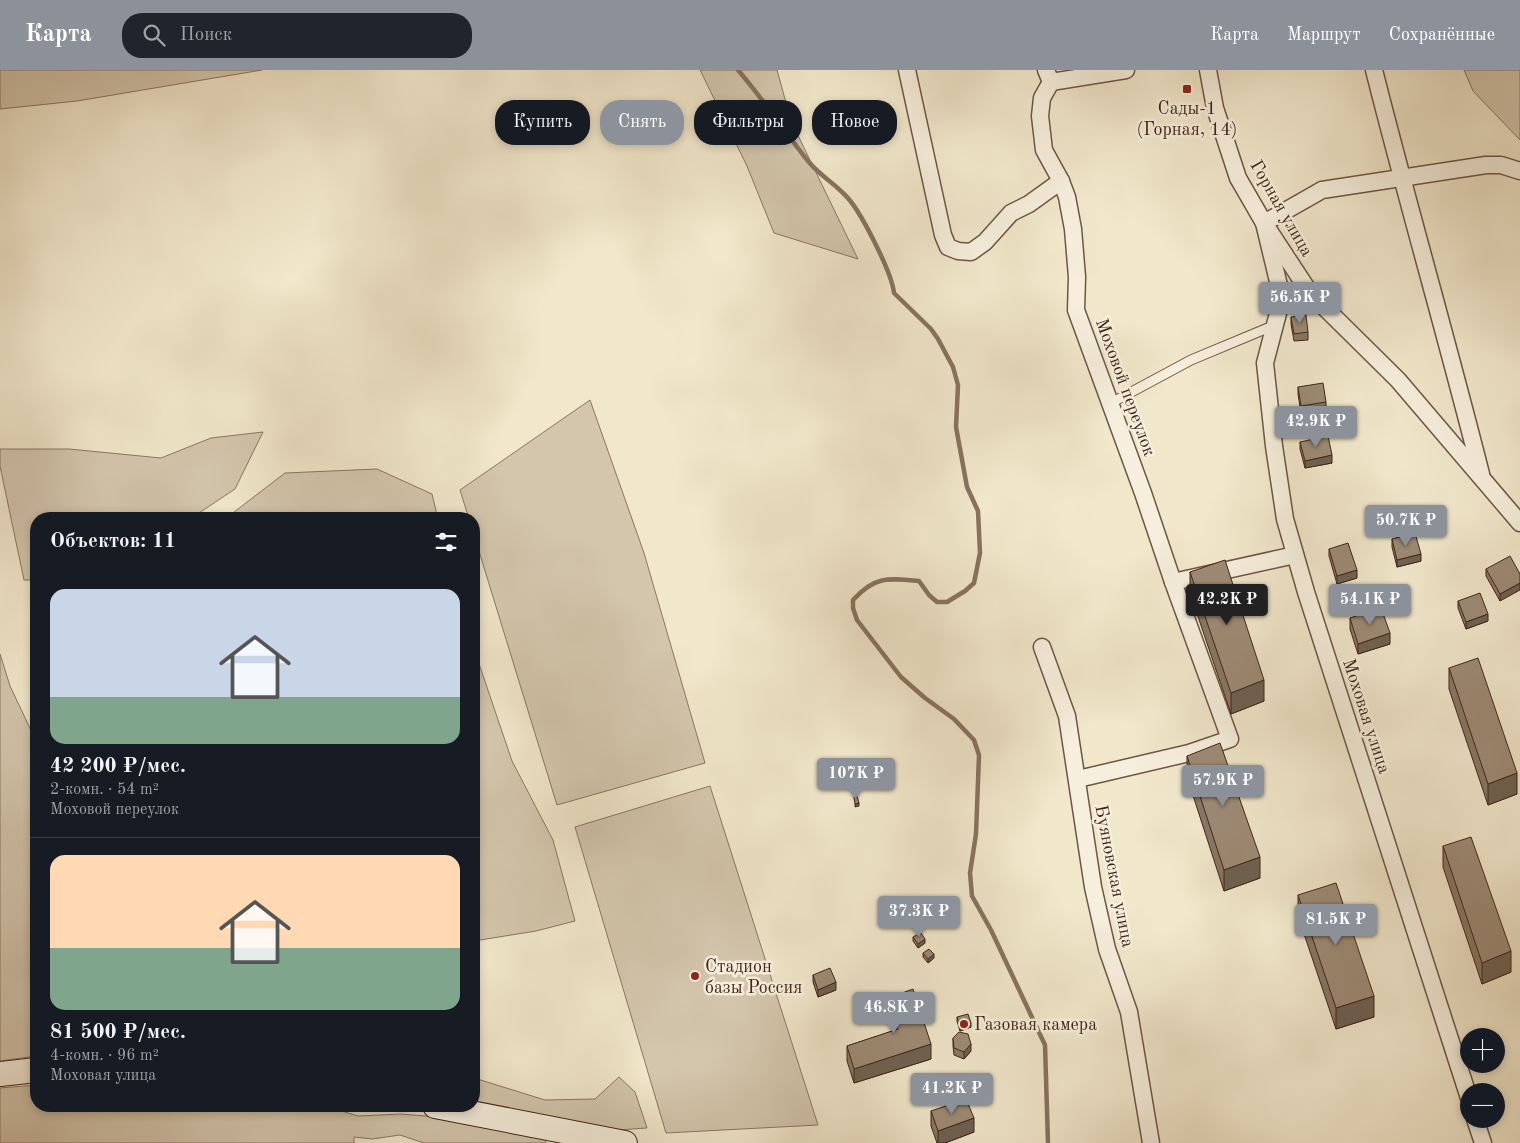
<!DOCTYPE html>
<html lang="ru">
<head>
<meta charset="utf-8">
<style>
	:root { --surface:#171b24; --page:#20242c; --text:#f1f3f6; --muted:#9ea1a6; --line:#363941; --accent:#8c9099 }
	body { margin:0; font-family:"Old Standard TT",serif; background:var(--page); color:var(--text); height:100vh; display:flex; flex-direction:column; font-size:19px; white-space:nowrap }
	* { box-sizing:border-box; margin:0 }
	p { font-size:16px; color:var(--muted) }
	.icon { flex:none; width:28px; height:28px; fill:none; stroke:currentColor; stroke-width:2; stroke-linecap:round; stroke-linejoin:round }
	.map { position:relative; flex:1; overflow:hidden }
	.drawer { position:absolute; left:30px; top:442px; width:450px; height:600px; display:flex; flex-direction:column; background:var(--surface); border-radius:20px; box-shadow:0 2px 8px #0003 }
	.drawer>* { flex:none }
	.guide { position:absolute; left:495px; top:30px; width:475px; height:45px; display:flex; gap:10px }
	.controls { position:absolute; left:1460px; top:958px; display:grid; gap:10px }
	.controls a { display:grid; place-items:center; width:45px; height:45px; border-radius:50%; background:var(--surface); box-shadow:0 2px 8px #0003; font-size:25px }
	.price { position:absolute; translate:-50% -42px; padding:0 11px; border-radius:5px; background:var(--accent); color:#fff; font-size:16px; line-height:32px; filter:drop-shadow(0 1px 2px #0008) }
	.price::after { content:''; position:absolute; left:50%; top:30px; width:15px; height:11px; margin-left:-8px; background:inherit; clip-path:polygon(0 0,100% 0,50% 100%) }
	.price.active { background:#222; color:#fff }
	ul { padding:0; list-style:none }
	li { display:grid; align-content:center; gap:10px; height:265px; padding:0 20px }
	li+li { border-top:1px solid var(--line) }
	li span { display:grid; place-items:center; height:155px; border-radius:15px; color:#555 }
	li>.icon { margin-inline-start:auto }
	span .icon { width:90px; height:90px; fill:#fffc; stroke-width:1 }
	li b { font-size:21px }
	h2 { display:flex; justify-content:space-between; align-items:center; height:60px; padding:0 20px; font-size:21px }
	.tag { padding:0 18px; border-radius:20px; background:var(--surface); box-shadow:0 2px 8px #0003; font-size:18px; line-height:45px }
	.tag.active { background:var(--accent); color:#fff }
	header { display:flex; align-items:center; gap:30px; box-sizing:border-box; height:70px; padding:0 25px; background:var(--accent); color:#fff }
	header strong { font-size:24px }
	nav { display:flex; gap:28px; margin-inline-start:auto; font-size:18px }
	.search { width:350px; height:45px; background:var(--page); display:flex; align-items:center; gap:12px; box-sizing:border-box; padding:0 18px; border-radius:20px; color:var(--muted); font-size:19px }
	.map>svg:first-child { display:block }
	.green { fill:#d3c6ad; stroke:#8a7662 }
	.lines { fill:none; stroke-linecap:round; stroke-linejoin:round }
	.stream { stroke:#88725f; stroke-width:4.5 }
	.service-casing { stroke:#6e5645; stroke-width:11 }
	.minor-casing { stroke:#6e5645; stroke-width:19 }
	.secondary-casing { stroke:#422518; stroke-width:26 }
	.service { stroke:#f6efdd; stroke-width:9 }
	.minor { stroke:#f6efdd; stroke-width:16 }
	.secondary { stroke:#f6efdd; stroke-width:24 }
	.wall { fill:#877765; stroke:#422518 }
	.shaded-wall { fill:#6e6152; stroke:#422518 }
	.building { fill:#9d8a75; stroke:#422518 }
	.poi-dot { fill:#8f2418; stroke:#f6efdd; stroke-width:2 }
	.labels { text-anchor:middle; stroke-width:5; stroke-linejoin:round; paint-order:stroke }
	.poi-label { font-size:18px; fill:#422518; stroke:#f6efdd; text-anchor:start }
	.street-label { font-size:18px; fill:#422518; stroke:#f6efdd }
</style>
</head>
<body>
<header>
<strong>Карта</strong>
<div class="search"><svg class="icon" aria-label="search" viewBox="0 0 24 24"><circle cx="10" cy="10" r="6"/><path d="M15 15l6 6"/></svg>Поиск</div>
<nav><a>Карта</a><a>Маршрут</a><a>Сохранённые</a></nav>
</header>
<div class="map">
<svg width="1520" height="1073" viewBox="0 0 1520 1073">
	<rect width="100%" height="100%" fill="#f1e7cb"/>
	<filter id="stains"><feTurbulence type="fractalNoise" baseFrequency=".004" numOctaves="4"/><feColorMatrix values="0 0 0 0 .2 0 0 0 0 .09 0 0 0 0 .02 0 0 0 .5 -.17"/></filter>
	<radialGradient id="worn" r=".72"><stop offset=".6" stop-color="#630" stop-opacity="0"/><stop offset="1" stop-color="#630" stop-opacity=".3"/></radialGradient>
	<g class="green">
		<path d="M 0,0 L 262,0 L 77,31 L 0,39 Z"/>
		<path d="M 700,0 L 777,0 L 791,51 L 858,189 L 774,163 L 747,96 Z"/>
		<path d="M 1464,0 L 1520,0 L 1520,70 L 1473,21 Z"/>
		<path d="M 590,330 L 644,483 L 705,693 L 557,735 L 474,465 L 474,449 L 469,449 L 460,420 Z"/>
		<path d="M 263,362 L 235,419 L 190,449 L 36,449 L 36,510 L 24,510 L 0,396 L 0,379 L 69,379 L 161,388 L 211,368 Z"/>
		<path d="M 377,399 L 432,424 L 438,449 L 225,449 L 285,403 Z"/>
		<path d="M 474,579 L 512,691 L 553,770 L 575,851 L 536,861 L 474,871 Z"/>
		<path d="M 0,584 L 10,616 L 36,671 L 36,986 L 0,991 Z"/>
		<path d="M 710,716 L 818,1055 L 666,1063 L 575,757 Z"/>
		<path d="M 619,1007 L 635,1022 L 647,1058 L 603,1061 L 474,1035 L 474,1008 L 545,1030 L 595,1029 Z"/>
		<path d="M 36,1015 L 36,1036 L 325,1036 L 358,1046 L 401,1044 L 463,1049 L 543,1063 L 546,1073 L 424,1073 L 400,1065 L 372,1069 L 354,1067 L 354,1073 L 0,1073 L 0,1018 Z"/>
	</g>
	<g class="lines">
		<path class="stream" d="M 738,0 C 763,29 784,61 808,91 C 818,104 834,113 845,125 C 860,139 892,203 894,223 L 931,259 L 938,269 L 953,297 L 958,315 L 956,357 L 967,417 L 978,441 L 980,483 L 974,513 L 965,521 L 947,532 L 937,532 L 929,525 L 919,511 C 888,508 875,506 853,530 L 853,538 L 857,550 L 901,607 L 925,628 L 954,649 L 974,670 L 979,685 L 976,764 L 970,803 L 972,826 L 991,860 L 1045,975 L 1048,1073"/>
		<defs>
			<path id="service" d="M 1111,333 L 1191,290 L 1275,255"/>
			<g id="minor">
				<path d="M 907,0 L 943,165 L 948,177 L 958,181 L 971,182 L 985,172 L 1011,143 L 1029,134 L 1061,111"/>
				<path d="M 1046,0 L 1051,12 L 1126,0"/>
				<path d="M 1208,0 L 1215,38 L 1238,108 L 1264,153 L 1310,223 L 1398,310 L 1520,453"/>
				<path d="M 1374,0 C 1408,135 1447,269 1481,404"/>
				<path d="M 1051,12 L 1042,28 L 1040,46 L 1044,80 L 1061,111 L 1067,127 L 1073,159 L 1077,207 L 1076,240 L 1143,423 L 1173,512 L 1230,669 L 1189,683 L 1078,709"/>
				<path d="M 1173,512 L 1295,485"/>
				<path d="M 1042,577 L 1067,646 L 1093,817 L 1107,879 L 1129,942 L 1151,1073"/>
				<path d="M 1469,1028 L 1306,522 L 1285,449 L 1274,376 L 1265,293 L 1282,228 L 1264,153 L 1322,120 L 1486,95 L 1501,95 L 1520,101"/>
				<path d="M 1475,1049 L 1483,1073"/>
			</g>
			<g id="secondary">
				<path d="M 0,1004 L 36,1000"/>
				<path d="M 435,1036 L 625,1073"/>
			</g>
		</defs>
		<use href="#service" class="service-casing"/>
		<use href="#minor" class="minor-casing"/>
		<use href="#secondary" class="secondary-casing"/>
		<use href="#service" class="service"/>
		<use href="#minor" class="minor"/>
		<use href="#secondary" class="secondary"/>
	</g>
	<g class="wall">
		<path d="M 1291,247 L 1308,262 L 1308,270 L 1294,271 L 1291,254 Z"/>
		<path d="M 1298,317 L 1326,332 L 1326,339 L 1301,343 L 1298,324 Z"/>
		<path d="M 1300,372 L 1332,393 L 1305,398 L 1300,379 Z"/>
		<path d="M 1392,469 L 1421,491 L 1397,497 L 1392,477 Z"/>
		<path d="M 1329,479 L 1357,508 L 1337,514 L 1329,486 Z"/>
		<path d="M 1486,499 L 1520,504 L 1500,531 L 1486,506 Z"/>
		<path d="M 1190,502 L 1264,631 L 1231,644 L 1190,523 Z"/>
		<path d="M 1458,531 L 1488,551 L 1466,559 L 1458,538 Z"/>
		<path d="M 1350,548 L 1390,574 L 1358,584 L 1350,559 Z"/>
		<path d="M 1449,598 L 1517,724 L 1488,735 L 1449,619 Z"/>
		<path d="M 1187,686 L 1260,808 L 1224,821 L 1187,707 Z"/>
		<path d="M 1443,776 L 1511,902 L 1482,914 L 1443,797 Z"/>
		<path d="M 1298,825 L 1374,947 L 1336,959 L 1298,846 Z"/>
		<path d="M 913,867 L 925,873 L 918,878 L 913,871 Z"/>
		<path d="M 923,883 L 934,888 L 928,893 L 923,887 Z"/>
		<path d="M 813,905 L 836,920 L 818,927 L 813,912 Z"/>
		<path d="M 886,929 L 931,989 L 854,1013 L 847,991 L 847,976 L 893,961 L 886,943 Z"/>
		<path d="M 957,947 L 971,957 L 960,961 L 957,951 Z"/>
		<path d="M 953,968 L 971,981 L 964,989 L 954,985 L 953,976 Z"/>
		<path d="M 931,1041 L 974,1062 L 945,1073 L 937,1073 L 931,1056 Z"/>
	</g>
	<g class="shaded-wall">
		<path d="M 1332,385 L 1332,393 L 1305,398 L 1305,391 Z"/>
		<path d="M 1421,484 L 1421,491 L 1397,497 L 1397,490 Z"/>
		<path d="M 1357,500 L 1357,508 L 1337,514 L 1337,506 Z"/>
		<path d="M 1520,513 L 1520,520 L 1500,531 L 1500,524 Z"/>
		<path d="M 1488,544 L 1488,551 L 1466,559 L 1466,552 Z"/>
		<path d="M 1390,563 L 1390,574 L 1358,584 L 1358,574 Z"/>
		<path d="M 1264,610 L 1264,631 L 1231,644 L 1231,623 Z"/>
		<path d="M 1517,703 L 1517,724 L 1488,735 L 1488,714 Z"/>
		<path d="M 859,733 L 859,736 L 855,737 L 855,734 Z"/>
		<path d="M 1260,787 L 1260,808 L 1224,821 L 1224,800 Z"/>
		<path d="M 925,869 L 925,873 L 918,878 L 918,874 Z"/>
		<path d="M 1511,881 L 1511,902 L 1482,914 L 1482,893 Z"/>
		<path d="M 934,884 L 934,888 L 928,893 L 928,889 Z"/>
		<path d="M 836,912 L 836,920 L 818,927 L 818,920 Z"/>
		<path d="M 1374,926 L 1374,947 L 1336,959 L 1336,938 Z"/>
		<path d="M 971,953 L 971,957 L 960,961 L 960,957 Z"/>
		<path d="M 931,974 L 931,989 L 854,1013 L 854,999 Z"/>
		<path d="M 971,974 L 971,981 L 964,989 L 964,982 Z"/>
		<path d="M 974,1048 L 974,1062 L 945,1073 L 938,1073 L 938,1061 Z"/>
	</g>
	<g class="building">
		<path d="M 1306,245 L 1308,262 L 1294,264 L 1291,247 Z"/>
		<path d="M 1323,313 L 1326,332 L 1301,336 L 1298,317 Z"/>
		<path d="M 1328,366 L 1332,385 L 1305,391 L 1300,372 Z"/>
		<path d="M 1415,463 L 1421,484 L 1397,490 L 1392,469 Z"/>
		<path d="M 1348,473 L 1357,500 L 1337,506 L 1329,479 Z"/>
		<path d="M 1510,486 L 1520,504 L 1520,513 L 1500,524 L 1486,499 Z"/>
		<path d="M 1225,490 L 1264,610 L 1231,623 L 1190,502 Z"/>
		<path d="M 1480,523 L 1488,544 L 1466,552 L 1458,531 Z"/>
		<path d="M 1381,538 L 1390,563 L 1358,574 L 1350,548 Z"/>
		<path d="M 1478,588 L 1517,703 L 1488,714 L 1449,598 Z"/>
		<path d="M 1220,673 L 1260,787 L 1224,800 L 1187,686 Z"/>
		<path d="M 857,726 L 859,733 L 855,734 L 854,727 Z"/>
		<path d="M 1471,767 L 1511,881 L 1482,893 L 1443,776 Z"/>
		<path d="M 1336,813 L 1374,926 L 1336,938 L 1298,825 Z"/>
		<path d="M 921,863 L 925,869 L 918,874 L 913,867 Z"/>
		<path d="M 929,879 L 934,884 L 928,889 L 923,883 Z"/>
		<path d="M 830,898 L 836,912 L 818,920 L 813,905 Z"/>
		<path d="M 913,919 L 931,974 L 854,999 L 847,976 L 898,959 L 886,929 Z"/>
		<path d="M 968,944 L 971,953 L 960,957 L 957,947 Z"/>
		<path d="M 959,962 L 968,964 L 971,974 L 964,982 L 954,978 L 953,968 Z"/>
		<path d="M 966,1029 L 974,1048 L 938,1061 L 931,1041 Z"/>
	</g>
	<g class="poi-dot">
		<rect x="1182" y="14" width="10" height="10" rx="2.5"/>
		<circle cx="695" cy="906" r="5"/>
		<circle cx="964" cy="954" r="5"/>
	</g>
	<g class="labels">
		<g class="poi-label">
			<text x="1187" y="44" text-anchor="middle">Сады-1<tspan x="1187" dy="21">(Горная, 14)</tspan></text>
			<text x="705" y="902">Стадион<tspan x="705" dy="21">базы Россия</tspan></text>
			<text x="974" y="960">Газовая камера</text>
		</g>
		<g class="street-label">
			<text transform="translate(1282 138) rotate(60)" y="6">Горная улица</text>
			<text transform="translate(1126 317) rotate(70)" y="6">Моховой переулок</text>
			<text transform="translate(1367 646) rotate(72)" y="6">Моховая улица</text>
			<text transform="translate(1115 806) rotate(79)" y="6">Буяновская улица</text>
		</g>
	</g>
	<rect width="100%" height="100%" filter="url(#stains)"/>
	<rect width="100%" height="100%" fill="url(#worn)"/>
</svg>
<div class="controls">
<a>+</a>
<a>−</a>
</div>
<b class="price" style="left:1300px;top:254px">56.5K ₽</b>
<b class="price" style="left:1316px;top:378px">42.9K ₽</b>
<b class="price" style="left:1406px;top:477px">50.7K ₽</b>
<b class="price active" style="left:1227px;top:556px">42.2K ₽</b>
<b class="price" style="left:1370px;top:556px">54.1K ₽</b>
<b class="price" style="left:856px;top:730px">107K ₽</b>
<b class="price" style="left:1223px;top:737px">57.9K ₽</b>
<b class="price" style="left:919px;top:868px">37.3K ₽</b>
<b class="price" style="left:1336px;top:876px">81.5K ₽</b>
<b class="price" style="left:894px;top:964px">46.8K ₽</b>
<b class="price" style="left:952px;top:1045px">41.2K ₽</b>
<div class="guide">
<a class="tag">Купить</a>
<a class="tag active">Снять</a>
<a class="tag">Фильтры</a>
<a class="tag">Новое</a>
</div>
<section class="drawer">
<h2>Объектов: 11<svg class="icon" aria-label="filters" viewBox="0 0 24 24"><path d="M4 7h16M4 17h16"/><circle cx="9" cy="7" r="2"/><circle cx="15" cy="17" r="2"/></svg></h2>
<ul>
<li><span style="background:linear-gradient(#c9d6e8 70%,#7fa58c 0)"><svg class="icon" aria-label="home" viewBox="0 0 24 24"><path d="M3 11l9-7 9 7M6 9v11h12V9"/></svg></span><div><b>42 200 ₽/мес.</b><p>2-комн. · 54 m²</p><p>Моховой переулок</p></div></li>
<li><span style="background:linear-gradient(#ffd9b3 60%,#7fa58c 0)"><svg class="icon" aria-label="home" viewBox="0 0 24 24"><path d="M3 11l9-7 9 7M6 9v11h12V9"/></svg></span><div><b>81 500 ₽/мес.</b><p>4-комн. · 96 m²</p><p>Моховая улица</p></div></li>
</ul>
</section>
</div>
</body>
</html>
